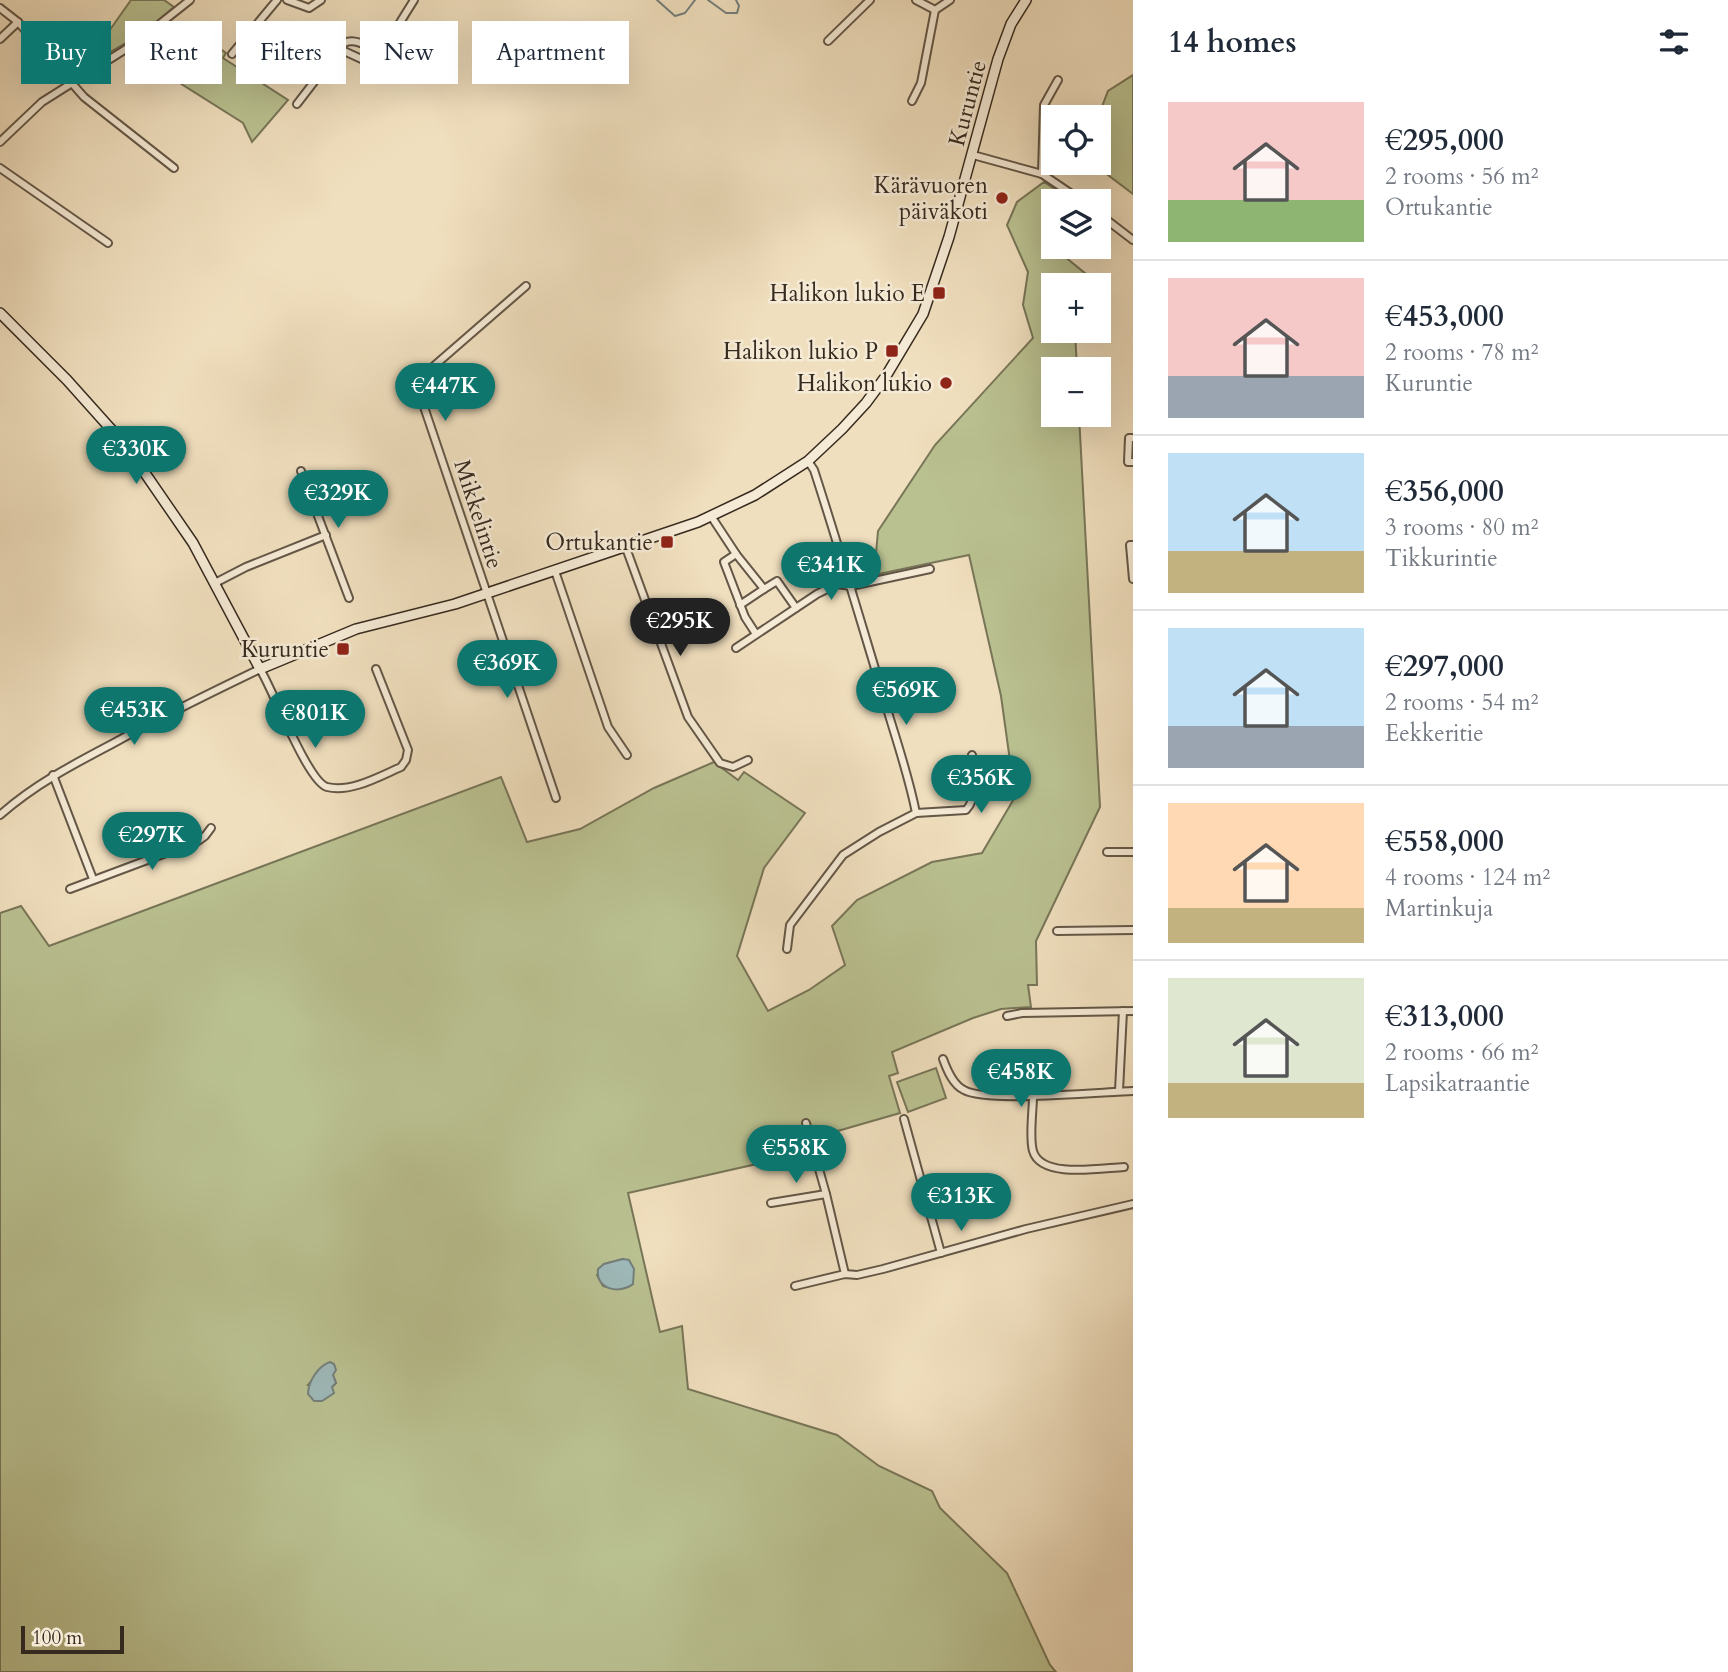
<!DOCTYPE html>
<html lang="en">
<head>
<meta charset="utf-8">
<style>
	:root { --surface:#fff; --page:#f6f6f7; --text:#1f2937; --muted:#747a83; --line:#e0e1e3; --accent:#0f766e }
	body { margin:0; font-family:Cardo,serif; background:var(--page); color:var(--text); height:100vh; display:flex; flex-direction:column; font-size:26px; white-space:nowrap }
	* { box-sizing:border-box; margin:0 }
	p { font-size:23px; color:var(--muted) }
	.icon { flex:none; width:38px; height:38px; fill:none; stroke:currentColor; stroke-width:2; stroke-linecap:round; stroke-linejoin:round }
	.map { position:relative; flex:1; overflow:hidden }
	.details { display:flex; flex-direction:column; background:var(--surface); width:595px }
	.details>* { flex:none }
	.hud { position:absolute; left:21px; top:21px; width:665px; height:63px; display:flex; gap:14px }
	.fabs { position:absolute; left:1041px; top:105px; display:grid; gap:14px }
	.fabs a { display:grid; place-items:center; width:70px; height:70px; border-radius:0px; background:var(--surface); box-shadow:0 7px 28px #0002; font-size:35px }
	.scale { position:absolute; left:21px; bottom:18px; width:103px; box-sizing:border-box; padding-left:7px; border:4px solid #362a1f; border-top:0; font-size:19px; line-height:24px; white-space:nowrap; color:#362a1f; -webkit-text-stroke:5px #f5ead5; paint-order:stroke }
	.price { position:absolute; translate:-50% -60px; padding:0 16px; border-radius:24px; background:var(--accent); color:#fff; font-size:23px; line-height:46px; filter:drop-shadow(0 2px 4px #0008) }
	.price::after { content:''; position:absolute; left:50%; top:42px; width:21px; height:16px; margin-left:-10px; background:inherit; clip-path:polygon(0 0,100% 0,50% 100%) }
	.price.on { background:#222; color:#fff }
	ul { padding:0; list-style:none }
	li { display:flex; align-items:center; gap:21px; height:175px; padding:0 35px }
	li+li { border-top:2px solid var(--line) }
	li span { display:grid; place-items:center; flex:none; width:196px; height:140px; border-radius:0px; color:#555 }
	li>.icon { margin-inline-start:auto }
	span .icon { width:84px; height:84px; fill:#fffc; stroke-width:1 }
	li b { font-size:30px }
	h2 { display:flex; justify-content:space-between; align-items:center; height:84px; padding:0 35px; font-size:30px }
	.chip { padding:0 24px; border-radius:0px; background:var(--surface); box-shadow:0 7px 28px #0002; font-size:24px; line-height:63px }
	.chip.on { background:var(--accent); color:#fff }
	main { display:flex; flex:1; min-height:0 }
	.map>svg:first-child { display:block }
	.green { fill:#bac191; stroke:#787658; stroke-width:2; fill-rule:evenodd }
	.water { fill:#9ebabb; stroke:#74807d; stroke-width:2 }
	.lines { fill:none; stroke-linecap:round; stroke-linejoin:round }
	.stream { stroke:#74807d; stroke-width:2 }
	.street-casing { stroke:#645747; stroke-width:10 }
	.secondary-casing { stroke:#362a1f; stroke-width:12 }
	.street { stroke:#f5ead5; stroke-width:6 }
	.secondary { stroke:#f5ead5; stroke-width:9 }
	.poi-dot { fill:#8f2418; stroke:#f5ead5; stroke-width:2.5 }
	.labels { text-anchor:middle; stroke-width:5; stroke-linejoin:round; paint-order:stroke }
	.street-label { font-size:23px; fill:#362a1f; stroke:#f5ead5 }
	.poi-label { font-size:23px; fill:#362a1f; stroke:#f5ead5; text-anchor:end }
</style>
</head>
<body>
<main>
<div class="map">
<svg width="1133" height="1672" viewBox="0 0 1133 1672">
	<rect width="100%" height="100%" fill="#f0dfbe"/>
	<filter id="stains"><feTurbulence type="fractalNoise" baseFrequency=".00286" numOctaves="4"/><feColorMatrix values="0 0 0 0 .2 0 0 0 0 .09 0 0 0 0 .02 0 0 0 .5 -.17"/></filter>
	<radialGradient id="worn" r=".72"><stop offset=".6" stop-color="#630" stop-opacity="0"/><stop offset="1" stop-color="#630" stop-opacity=".3"/></radialGradient>
	<g class="green">
		<path d="M 131,0 L 164,0 L 174,7 L 143,33 L 105,55 L 107,34 Z"/>
		<path d="M 184,23 L 226,53 L 223,58 L 288,100 L 252,142 L 243,123 L 137,56 Z"/>
		<path d="M 1133,75 L 1133,194 L 1092,163 L 1099,163 L 1098,117 L 1108,91 Z"/>
		<path d="M 1044,182 L 1073,201 L 1054,201 L 1054,247 L 1070,247 L 1064,256 L 1086,274 L 1084,285 L 1054,285 L 1054,331 L 1075,331 L 1077,369 L 1054,369 L 1054,415 L 1079,415 L 1100,807 L 1036,941 L 1037,985 L 1028,985 L 1031,1007 L 1001,1009 L 973,1018 L 892,1052 L 898,1073 L 889,1076 L 900,1113 L 803,1141 L 779,1159 L 628,1193 L 660,1332 L 682,1326 L 688,1389 L 837,1435 L 879,1466 L 932,1491 L 940,1508 L 1007,1573 L 1050,1665 L 1056,1672 L 0,1672 L 0,913 L 21,906 L 49,946 L 501,777 L 527,842 L 580,829 L 654,788 L 714,762 L 738,780 L 744,772 L 805,813 L 764,868 L 737,956 L 768,1011 L 809,990 L 845,965 L 832,926 L 857,900 L 932,862 L 982,853 L 1015,797 L 1001,696 L 969,555 L 874,575 L 878,531 L 935,445 L 1033,338 L 1023,305 L 1028,272 L 1007,225 L 1017,202 ZM 623,1259 L 633,1284 C 624,1291 613,1289 603,1286 L 597,1275 L 604,1264 ZM 333,1375 L 336,1383 L 332,1387 L 308,1385 L 314,1378 Z"/>
		<path d="M 936,1068 L 946,1098 L 908,1112 L 897,1082 Z"/>
	</g>
	<g class="water">
		<path d="M 623,1259 L 629,1260 L 634,1269 L 633,1284 C 619,1295 595,1289 598,1269 L 604,1264 Z"/>
		<path d="M 330,1362 L 334,1364 L 336,1370 L 333,1375 L 336,1383 L 332,1387 L 334,1393 L 322,1401 L 314,1401 L 308,1394 C 308,1382 318,1366 330,1362 Z"/>
	</g>
	<g class="lines">
		<g class="stream">
			<path d="M 657,0 L 675,16 L 685,13 L 695,0"/>
			<path d="M 708,0 L 726,13 L 737,13 L 739,6 L 736,0"/>
		</g>
		<defs>
			<g id="street">
				<path d="M 287,0 L 309,8 L 321,0"/>
				<path d="M 916,0 L 935,10 L 950,0"/>
				<path d="M 0,8 L 18,22 L 84,97 L 174,168"/>
				<path d="M 0,39 L 18,22"/>
				<path d="M 828,41 L 870,0"/>
				<path d="M 336,53 L 344,51 L 370,63 L 375,61 L 384,48"/>
				<path d="M 232,54 L 277,0"/>
				<path d="M 912,101 L 921,83 L 935,10"/>
				<path d="M 297,104 L 344,43 C 360,36 371,54 386,45 L 414,0"/>
				<path d="M 0,142 L 42,102 L 137,42 L 190,0"/>
				<path d="M 973,155 L 1042,174 L 1082,201"/>
				<path d="M 0,168 L 108,243"/>
				<path d="M 1042,174 L 1044,105 L 1058,80"/>
				<path d="M 1099,214 L 1133,240"/>
				<path d="M 526,286 L 427,372 L 421,379 L 420,395 L 556,798"/>
				<path d="M 1133,438 L 1129,438 L 1128,462 L 1133,462"/>
				<path d="M 301,471 L 349,598"/>
				<path d="M 711,516 L 736,554 L 764,589 L 777,581 L 796,608"/>
				<path d="M 1133,545 L 1130,545 L 1133,579"/>
				<path d="M 626,548 L 688,717 L 720,763 L 733,767 L 748,760"/>
				<path d="M 736,554 L 724,562 L 745,617 L 756,634"/>
				<path d="M 555,571 L 608,727 L 627,755"/>
				<path d="M 215,583 L 246,567 L 326,535"/>
				<path d="M 740,605 L 764,589"/>
				<path d="M 736,648 L 817,594 L 837,584 L 851,586 L 930,569"/>
				<path d="M 53,775 L 93,879"/>
				<path d="M 916,813 L 966,810 C 977,799 977,770 972,755"/>
				<path d="M 0,815 C 34,785 72,765 112,744 C 161,717 210,693 260,669 C 273,690 308,782 327,787 C 351,793 380,776 401,767 L 406,760 L 408,750 L 376,669"/>
				<path d="M 1107,852 L 1133,852"/>
				<path d="M 70,889 L 198,841 L 205,836 L 211,828"/>
				<path d="M 1057,931 L 1133,930"/>
				<path d="M 787,949 L 790,925 L 843,855 L 879,832 L 916,813 C 908,772 894,734 883,695 C 860,619 838,544 814,470 L 808,461"/>
				<path d="M 1007,1016 L 1022,1013 L 1133,1011"/>
				<path d="M 943,1059 C 947,1070 953,1085 964,1090 C 986,1103 1101,1092 1133,1091"/>
				<path d="M 1119,1091 L 1123,1011"/>
				<path d="M 1033,1096 C 1033,1111 1029,1137 1033,1151 C 1041,1179 1101,1168 1124,1167"/>
				<path d="M 904,1119 L 941,1253"/>
				<path d="M 806,1123 L 826,1194 L 845,1274"/>
				<path d="M 771,1203 L 826,1194"/>
				<path d="M 795,1286 L 845,1274 L 857,1275 L 883,1269 L 1026,1229 L 1133,1204"/>
			</g>
			<path id="secondary" d="M 0,313 L 67,380 L 127,447 L 193,543 L 260,669 L 356,629 L 455,604 L 698,522 L 755,495 L 808,461 L 842,429 L 866,403 L 886,376 L 923,314 L 949,237 L 998,59 L 1011,24 L 1026,0"/>
		</defs>
		<use href="#street" class="street-casing"/>
		<use href="#secondary" class="secondary-casing"/>
		<use href="#street" class="street"/>
		<use href="#secondary" class="secondary"/>
	</g>
	<g class="poi-dot">
		<circle cx="1002" cy="198" r="7"/>
		<rect x="932" y="286" width="14" height="14" rx="3.5"/>
		<rect x="885" y="344" width="14" height="14" rx="3.5"/>
		<circle cx="946" cy="383" r="7"/>
		<rect x="660" y="535" width="14" height="14" rx="3.5"/>
		<rect x="336" y="642" width="14" height="14" rx="3.5"/>
	</g>
	<g class="labels">
		<g class="street-label">
			<text transform="translate(967 103) rotate(-75)" y="8">Kuruntie</text>
			<text transform="translate(479 514) rotate(72)" y="8">Mikkelintie</text>
		</g>
		<g class="poi-label">
			<text x="988" y="193">Kärävuoren<tspan x="988" dy="26">päiväkoti</tspan></text>
			<text x="925" y="301">Halikon lukio E</text>
			<text x="878" y="359">Halikon lukio P</text>
			<text x="932" y="391">Halikon lukio</text>
			<text x="653" y="550">Ortukantie</text>
			<text x="329" y="657">Kuruntie</text>
		</g>
	</g>
	<rect width="100%" height="100%" filter="url(#stains)"/>
	<rect width="100%" height="100%" fill="url(#worn)"/>
</svg>
<div class="fabs">
<a><svg class="icon" aria-label="locate" viewBox="0 0 24 24"><circle cx="12" cy="12" r="6"/><path d="M12 2v4M12 18v4M2 12h4M18 12h4"/></svg></a>
<a><svg class="icon" aria-label="layers" viewBox="0 0 24 24"><path d="M12 4l9 5-9 5-9-5zM3 14l9 5 9-5"/></svg></a>
<a>+</a>
<a>−</a>
</div>
<div class="scale">100 m</div>
<b class="price" style="left:445px;top:423px">€447K</b>
<b class="price" style="left:136px;top:486px">€330K</b>
<b class="price" style="left:338px;top:530px">€329K</b>
<b class="price" style="left:831px;top:602px">€341K</b>
<b class="price on" style="left:680px;top:658px">€295K</b>
<b class="price" style="left:507px;top:700px">€369K</b>
<b class="price" style="left:906px;top:727px">€569K</b>
<b class="price" style="left:134px;top:747px">€453K</b>
<b class="price" style="left:315px;top:750px">€801K</b>
<b class="price" style="left:981px;top:815px">€356K</b>
<b class="price" style="left:152px;top:872px">€297K</b>
<b class="price" style="left:1021px;top:1109px">€458K</b>
<b class="price" style="left:796px;top:1185px">€558K</b>
<b class="price" style="left:961px;top:1233px">€313K</b>
<div class="hud">
<a class="chip on">Buy</a>
<a class="chip">Rent</a>
<a class="chip">Filters</a>
<a class="chip">New</a>
<a class="chip">Apartment</a>
</div>
</div>
<section class="details">
<h2>14 homes<svg class="icon" aria-label="filters" viewBox="0 0 24 24"><path d="M4 7h16M4 17h16"/><circle cx="9" cy="7" r="2"/><circle cx="15" cy="17" r="2"/></svg></h2>
<ul>
<li><span style="background:linear-gradient(#f6c9c9 70%,#8fb573 0)"><svg class="icon" aria-label="home" viewBox="0 0 24 24"><path d="M3 11l9-7 9 7M6 9v11h12V9"/></svg></span><div><b>€295,000</b><p>2 rooms · 56 m²</p><p>Ortukantie</p></div></li>
<li><span style="background:linear-gradient(#f6c9c9 70%,#9aa5b1 0)"><svg class="icon" aria-label="home" viewBox="0 0 24 24"><path d="M3 11l9-7 9 7M6 9v11h12V9"/></svg></span><div><b>€453,000</b><p>2 rooms · 78 m²</p><p>Kuruntie</p></div></li>
<li><span style="background:linear-gradient(#bfe0f5 70%,#c2b280 0)"><svg class="icon" aria-label="home" viewBox="0 0 24 24"><path d="M3 11l9-7 9 7M6 9v11h12V9"/></svg></span><div><b>€356,000</b><p>3 rooms · 80 m²</p><p>Tikkurintie</p></div></li>
<li><span style="background:linear-gradient(#bfe0f5 70%,#9aa5b1 0)"><svg class="icon" aria-label="home" viewBox="0 0 24 24"><path d="M3 11l9-7 9 7M6 9v11h12V9"/></svg></span><div><b>€297,000</b><p>2 rooms · 54 m²</p><p>Eekkeritie</p></div></li>
<li><span style="background:linear-gradient(#ffd9b3 75%,#c2b280 0)"><svg class="icon" aria-label="home" viewBox="0 0 24 24"><path d="M3 11l9-7 9 7M6 9v11h12V9"/></svg></span><div><b>€558,000</b><p>4 rooms · 124 m²</p><p>Martinkuja</p></div></li>
<li><span style="background:linear-gradient(#dfe7d0 75%,#c2b280 0)"><svg class="icon" aria-label="home" viewBox="0 0 24 24"><path d="M3 11l9-7 9 7M6 9v11h12V9"/></svg></span><div><b>€313,000</b><p>2 rooms · 66 m²</p><p>Lapsikatraantie</p></div></li>
</ul>
</section>
</main>
</body>
</html>
